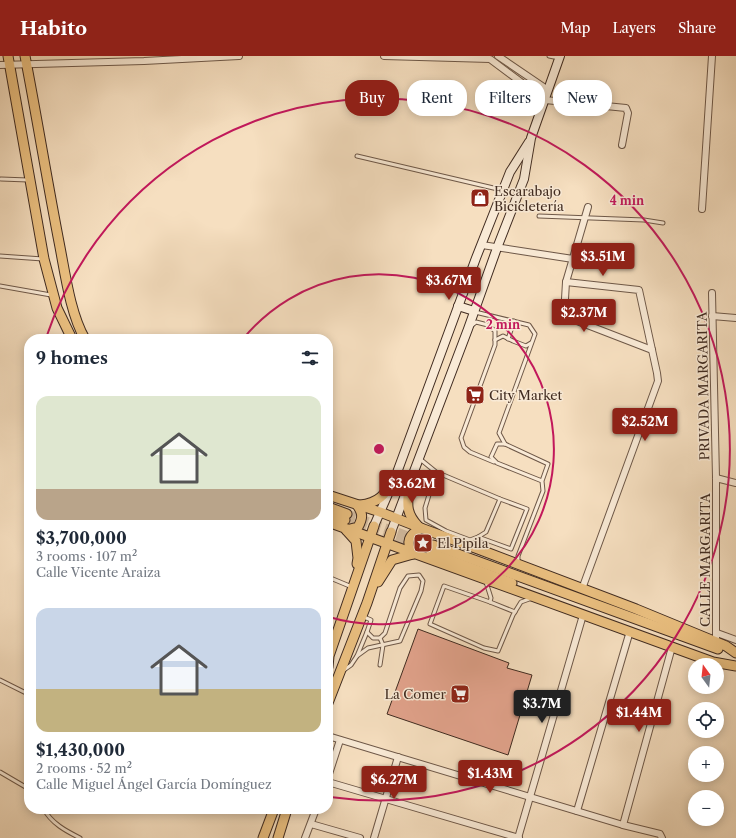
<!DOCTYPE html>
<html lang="en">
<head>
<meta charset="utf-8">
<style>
	:root { --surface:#fff; --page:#f6f6f7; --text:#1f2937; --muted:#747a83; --accent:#8f2418 }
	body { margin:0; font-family:"Libre Caslon Text",serif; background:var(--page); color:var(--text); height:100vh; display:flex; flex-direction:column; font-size:15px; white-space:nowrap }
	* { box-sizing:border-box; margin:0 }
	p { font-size:13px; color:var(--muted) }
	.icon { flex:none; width:22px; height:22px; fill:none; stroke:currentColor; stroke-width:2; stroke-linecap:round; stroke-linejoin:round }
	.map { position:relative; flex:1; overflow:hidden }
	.panel { position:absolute; left:24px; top:278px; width:309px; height:480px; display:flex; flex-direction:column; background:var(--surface); border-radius:16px; box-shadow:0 2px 10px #0003 }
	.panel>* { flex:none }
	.guide { position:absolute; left:345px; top:24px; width:331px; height:36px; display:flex; gap:8px }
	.needle { width:26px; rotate:345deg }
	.buttons { position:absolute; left:688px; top:602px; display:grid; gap:8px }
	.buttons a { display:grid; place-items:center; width:36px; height:36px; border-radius:50%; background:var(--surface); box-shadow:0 2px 10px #0003; font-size:20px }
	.price { position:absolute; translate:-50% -34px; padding:0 9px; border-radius:4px; background:var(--accent); color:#fff; font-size:13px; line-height:26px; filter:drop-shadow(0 1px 2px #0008) }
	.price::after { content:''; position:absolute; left:50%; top:24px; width:12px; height:9px; margin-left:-6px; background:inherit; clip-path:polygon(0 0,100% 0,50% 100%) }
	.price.selected { background:#222; color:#fff }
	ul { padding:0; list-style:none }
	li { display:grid; align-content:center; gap:8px; height:212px; padding:0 12px }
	li span { display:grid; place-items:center; height:124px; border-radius:12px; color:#555 }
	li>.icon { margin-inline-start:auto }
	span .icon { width:72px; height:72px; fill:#fffc; stroke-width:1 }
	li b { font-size:17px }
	h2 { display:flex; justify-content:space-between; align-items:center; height:48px; padding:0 12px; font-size:17px }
	.pill { padding:0 14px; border-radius:16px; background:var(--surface); box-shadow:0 2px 10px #0003; font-size:14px; line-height:36px }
	.pill.selected { background:var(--accent); color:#fff }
	header { display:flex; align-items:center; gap:24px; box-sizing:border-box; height:56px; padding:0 20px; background:var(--accent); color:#fff }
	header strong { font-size:19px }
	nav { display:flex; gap:22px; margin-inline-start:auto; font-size:14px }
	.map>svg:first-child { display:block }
	.green { fill:#bbc293; stroke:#7e765a }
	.building { fill:#e1a28b; stroke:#402b20 }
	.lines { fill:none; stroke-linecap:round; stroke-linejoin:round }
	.primary-tunnel { stroke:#d2bba0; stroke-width:9; stroke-dasharray:9 4.5; stroke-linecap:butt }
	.lane-casing { stroke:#6e5848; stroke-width:5 }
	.street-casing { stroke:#6e5848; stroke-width:8 }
	.secondary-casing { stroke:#402b20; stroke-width:10 }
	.primary-casing { stroke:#402b20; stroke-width:11 }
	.lane { stroke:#f9ead6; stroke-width:3 }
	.street { stroke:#f9ead6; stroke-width:6 }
	.secondary { stroke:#f9ead6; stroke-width:8 }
	.primary { stroke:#ebc080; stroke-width:9 }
	.ring { fill:none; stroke:#c2185b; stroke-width:2 }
	.labels { text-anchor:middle; stroke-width:3; stroke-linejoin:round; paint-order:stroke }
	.poi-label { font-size:13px; fill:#402b20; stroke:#f9ead6; text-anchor:start }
	.street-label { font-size:13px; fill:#402b20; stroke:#f9ead6 }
	.centre { fill:#c2185b; stroke:#f9ead6; stroke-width:2 }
	.ring-label { font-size:12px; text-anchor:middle; font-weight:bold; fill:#c2185b; stroke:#f9ead6; stroke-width:3; stroke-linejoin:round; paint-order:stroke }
</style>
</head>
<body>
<header>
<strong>Habito</strong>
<nav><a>Map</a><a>Layers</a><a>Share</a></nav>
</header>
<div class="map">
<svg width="736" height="782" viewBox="0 0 736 782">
	<rect width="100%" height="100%" fill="#f6dfc0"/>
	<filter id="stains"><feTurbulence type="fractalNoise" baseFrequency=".005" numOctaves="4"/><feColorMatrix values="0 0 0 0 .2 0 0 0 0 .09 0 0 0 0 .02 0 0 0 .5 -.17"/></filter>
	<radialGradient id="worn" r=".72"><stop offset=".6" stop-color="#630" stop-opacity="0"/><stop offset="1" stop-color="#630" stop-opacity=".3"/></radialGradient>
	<path class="green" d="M 420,477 L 432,480 L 427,497 L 414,493 L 412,485 Z"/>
	<path class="building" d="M 418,573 L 509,607 L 507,612 L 532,619 L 508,699 L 387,658 Z"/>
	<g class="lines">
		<g class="primary-tunnel">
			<path d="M 347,458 L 433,489"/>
			<path d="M 345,464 L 431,497"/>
		</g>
		<defs>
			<g id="lane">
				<path d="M 549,0 L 559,2"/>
				<path d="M 357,100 L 502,134"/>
				<path d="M 1,123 L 28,124"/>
				<path d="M 539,160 L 644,164 L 663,167"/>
				<path d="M 0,200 L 43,203"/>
				<path d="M 0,230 L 51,239"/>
				<path d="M 475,256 L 529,269 L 535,278 L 499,377 L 505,388"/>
				<path d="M 471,270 L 476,266 L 488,269 L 495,275 L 495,289 L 461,382 L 464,391 L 470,396 L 494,406"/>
				<path d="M 508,283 L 514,265"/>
				<path d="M 495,284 L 503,280 L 513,285 L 526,290 L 531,287"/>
				<path d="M 420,403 L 436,416 L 500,443 L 527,453 L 511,493 L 478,481 L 470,484 L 446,475 L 426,464 L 425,452 L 436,416"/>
				<path d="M 477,490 L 476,488 L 478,481 L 486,476 L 500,443"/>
				<path d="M 518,506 L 518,500 L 543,435 L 542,425 L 548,408 L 505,388 L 497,388 L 491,401 L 497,407 L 542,425"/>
				<path d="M 328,521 L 352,531"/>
				<path d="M 486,526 L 491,542 L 490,546 L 444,530 L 430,568 L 484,592 L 498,595 L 513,559 L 521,546 L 532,542"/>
				<path d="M 490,546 L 515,556"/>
				<path d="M 380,582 L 383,589 L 380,609"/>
				<path d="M 357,600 L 367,576"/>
				<path d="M 344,614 L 351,609 L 357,600 L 368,592 L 400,585 L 421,535 L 423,525 L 419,519 L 408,520 L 400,532 L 385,577 L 380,582 L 373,582 L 367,576 L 371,564 L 364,561"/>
				<path d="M 0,624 L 26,637 L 29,640"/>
				<path d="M 0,716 L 29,733"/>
				<path d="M 44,753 C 51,767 66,775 80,782"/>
			</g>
			<g id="street">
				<path d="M 384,0 L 490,3 L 545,44 L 626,52 L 628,57 L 622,89"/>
				<path d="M 498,0 L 548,34"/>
				<path d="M 0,9 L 144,5 L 239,0"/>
				<path d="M 588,151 L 566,226 L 564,260 L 652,294"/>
				<path d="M 702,153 L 712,0"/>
				<path d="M 482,189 L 573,203 L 598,197 L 625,198"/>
				<path d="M 566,226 L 639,234 L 657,317 L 658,325 L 582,533"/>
				<path d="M 712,237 L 716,422 L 716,586"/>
				<path d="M 712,260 L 736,262"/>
				<path d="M 716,422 L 736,427"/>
				<path d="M 717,577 L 736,584"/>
				<path d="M 328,680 L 623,769 L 660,778 L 662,782"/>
				<path d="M 328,721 L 340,684"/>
				<path d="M 328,726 L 519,782"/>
				<path d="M 577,755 L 630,575"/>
				<path d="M 311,768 L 360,782"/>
				<path d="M 623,769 L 672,591"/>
				<path d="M 305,782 L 316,753"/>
				<path d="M 374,782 L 398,701"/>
				<path d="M 518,782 L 583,559"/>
			</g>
			<g id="secondary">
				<path d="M 458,250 L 474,255"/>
				<path d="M 374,470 L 395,422 L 476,202 L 510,116 L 529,86"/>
				<path d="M 391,476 L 468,273 L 497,192 L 524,123 L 531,82 L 560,0"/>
			</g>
			<g id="primary">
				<path d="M 8,0 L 44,203 L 57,252 L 72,283"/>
				<path d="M 25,0 C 37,62 47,124 59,186 C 65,216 70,257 85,283"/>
				<path d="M 409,427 C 408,446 404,455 418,470"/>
				<path d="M 328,439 L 380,456 L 421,472 L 478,493 L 636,553 L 726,590 L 736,597"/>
				<path d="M 360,449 C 380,447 385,438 395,422"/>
				<path d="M 328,451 L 347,458"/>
				<path d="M 328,458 L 345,464"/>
				<path d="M 328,466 L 713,606 L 736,610"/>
				<path d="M 346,474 L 358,471 C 363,462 363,457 357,449"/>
				<path d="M 347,475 L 356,485 L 358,502 L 357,508"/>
				<path d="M 433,489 L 718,593"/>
				<path d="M 431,497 L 512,527"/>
				<path d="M 413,498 C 405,486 409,479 421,472"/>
				<path d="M 378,526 L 392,504 L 413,498"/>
				<path d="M 328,611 L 329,600 L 374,470"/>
				<path d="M 328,647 L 367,547 L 391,476"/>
				<path d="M 263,782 L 274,753"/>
				<path d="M 278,782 L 287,753"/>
			</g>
		</defs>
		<use href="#lane" class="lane-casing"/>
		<use href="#street" class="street-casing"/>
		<use href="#secondary" class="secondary-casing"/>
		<use href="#primary" class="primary-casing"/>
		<use href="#lane" class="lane"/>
		<use href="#street" class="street"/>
		<use href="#secondary" class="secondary"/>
		<use href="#primary" class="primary"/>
	</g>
	<g class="ring">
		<path d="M243 283A175 175 0 1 1 329 561"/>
		<path d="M29 417A351 351 0 0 1 29 369M46 282A351 351 0 1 1 330 741"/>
	</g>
	<defs>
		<symbol id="shop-square" viewBox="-11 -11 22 22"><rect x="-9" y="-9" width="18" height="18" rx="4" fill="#8f2418" stroke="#f9ead6"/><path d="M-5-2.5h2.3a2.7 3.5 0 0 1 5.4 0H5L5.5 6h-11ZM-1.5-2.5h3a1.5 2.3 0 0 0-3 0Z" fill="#fff"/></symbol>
		<symbol id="supermarket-square" viewBox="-11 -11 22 22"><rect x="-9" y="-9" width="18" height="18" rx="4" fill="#8f2418" stroke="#f9ead6"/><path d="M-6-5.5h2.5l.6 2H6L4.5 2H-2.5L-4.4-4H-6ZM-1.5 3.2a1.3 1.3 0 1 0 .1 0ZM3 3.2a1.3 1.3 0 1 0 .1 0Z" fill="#fff"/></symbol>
		<symbol id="sight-square" viewBox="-11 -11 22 22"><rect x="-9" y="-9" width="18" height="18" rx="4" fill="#8f2418" stroke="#f9ead6"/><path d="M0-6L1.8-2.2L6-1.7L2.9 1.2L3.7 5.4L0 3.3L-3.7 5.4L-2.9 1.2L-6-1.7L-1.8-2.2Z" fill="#fff"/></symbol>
	</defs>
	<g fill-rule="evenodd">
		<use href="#shop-square" x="469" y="131" width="22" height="22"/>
		<use href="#supermarket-square" x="464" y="328" width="22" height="22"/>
		<use href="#sight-square" x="412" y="476" width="22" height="22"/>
		<use href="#supermarket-square" x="449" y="627" width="22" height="22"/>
	</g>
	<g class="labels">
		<g class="poi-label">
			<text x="494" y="140">Escarabajo<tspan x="494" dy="15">Bicicletería</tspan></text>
			<text x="489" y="344">City Market</text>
			<text x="437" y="492">El Pipila</text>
			<text x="446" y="643" text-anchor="end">La Comer</text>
		</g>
		<g class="street-label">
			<text transform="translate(703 330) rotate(-91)" y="5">PRIVADA MARGARITA</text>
			<text transform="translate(705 504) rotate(-90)" y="5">CALLE MARGARITA</text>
		</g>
	</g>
	<circle cx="379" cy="393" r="6" class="centre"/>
	<g class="ring-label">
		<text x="627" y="149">4 min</text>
		<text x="503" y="273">2 min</text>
	</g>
	<rect width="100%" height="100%" filter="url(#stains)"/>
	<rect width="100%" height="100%" fill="url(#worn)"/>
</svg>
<div class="buttons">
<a><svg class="needle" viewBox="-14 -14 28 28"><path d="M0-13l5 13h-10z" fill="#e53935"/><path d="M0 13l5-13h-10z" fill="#747a83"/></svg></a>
<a><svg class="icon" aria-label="locate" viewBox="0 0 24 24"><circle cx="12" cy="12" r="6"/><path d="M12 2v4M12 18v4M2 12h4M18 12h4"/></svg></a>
<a>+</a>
<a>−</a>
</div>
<b class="price" style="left:603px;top:221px">$3.51M</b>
<b class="price" style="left:449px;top:245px">$3.67M</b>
<b class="price" style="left:584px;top:277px">$2.37M</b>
<b class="price" style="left:645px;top:386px">$2.52M</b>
<b class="price" style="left:412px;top:448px">$3.62M</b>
<b class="price selected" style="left:542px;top:668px">$3.7M</b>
<b class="price" style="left:639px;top:677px">$1.44M</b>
<b class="price" style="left:490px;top:738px">$1.43M</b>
<b class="price" style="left:394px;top:744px">$6.27M</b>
<div class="guide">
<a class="pill selected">Buy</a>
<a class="pill">Rent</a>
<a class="pill">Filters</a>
<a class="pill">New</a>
</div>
<section class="panel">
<h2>9 homes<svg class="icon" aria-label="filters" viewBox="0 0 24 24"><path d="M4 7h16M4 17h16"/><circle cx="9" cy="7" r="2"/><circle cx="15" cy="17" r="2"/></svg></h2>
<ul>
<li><span style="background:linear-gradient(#dfe7d0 75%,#b9a48a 0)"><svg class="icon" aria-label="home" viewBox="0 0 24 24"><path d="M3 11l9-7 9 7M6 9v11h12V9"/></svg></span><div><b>$3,700,000</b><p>3 rooms · 107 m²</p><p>Calle Vicente Araiza</p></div></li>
<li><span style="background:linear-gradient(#c9d6e8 65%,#c2b280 0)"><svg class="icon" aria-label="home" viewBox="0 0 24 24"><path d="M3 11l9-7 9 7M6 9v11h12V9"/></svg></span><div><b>$1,430,000</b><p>2 rooms · 52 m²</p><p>Calle Miguel Ángel García Domínguez</p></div></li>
</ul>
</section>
</div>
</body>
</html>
